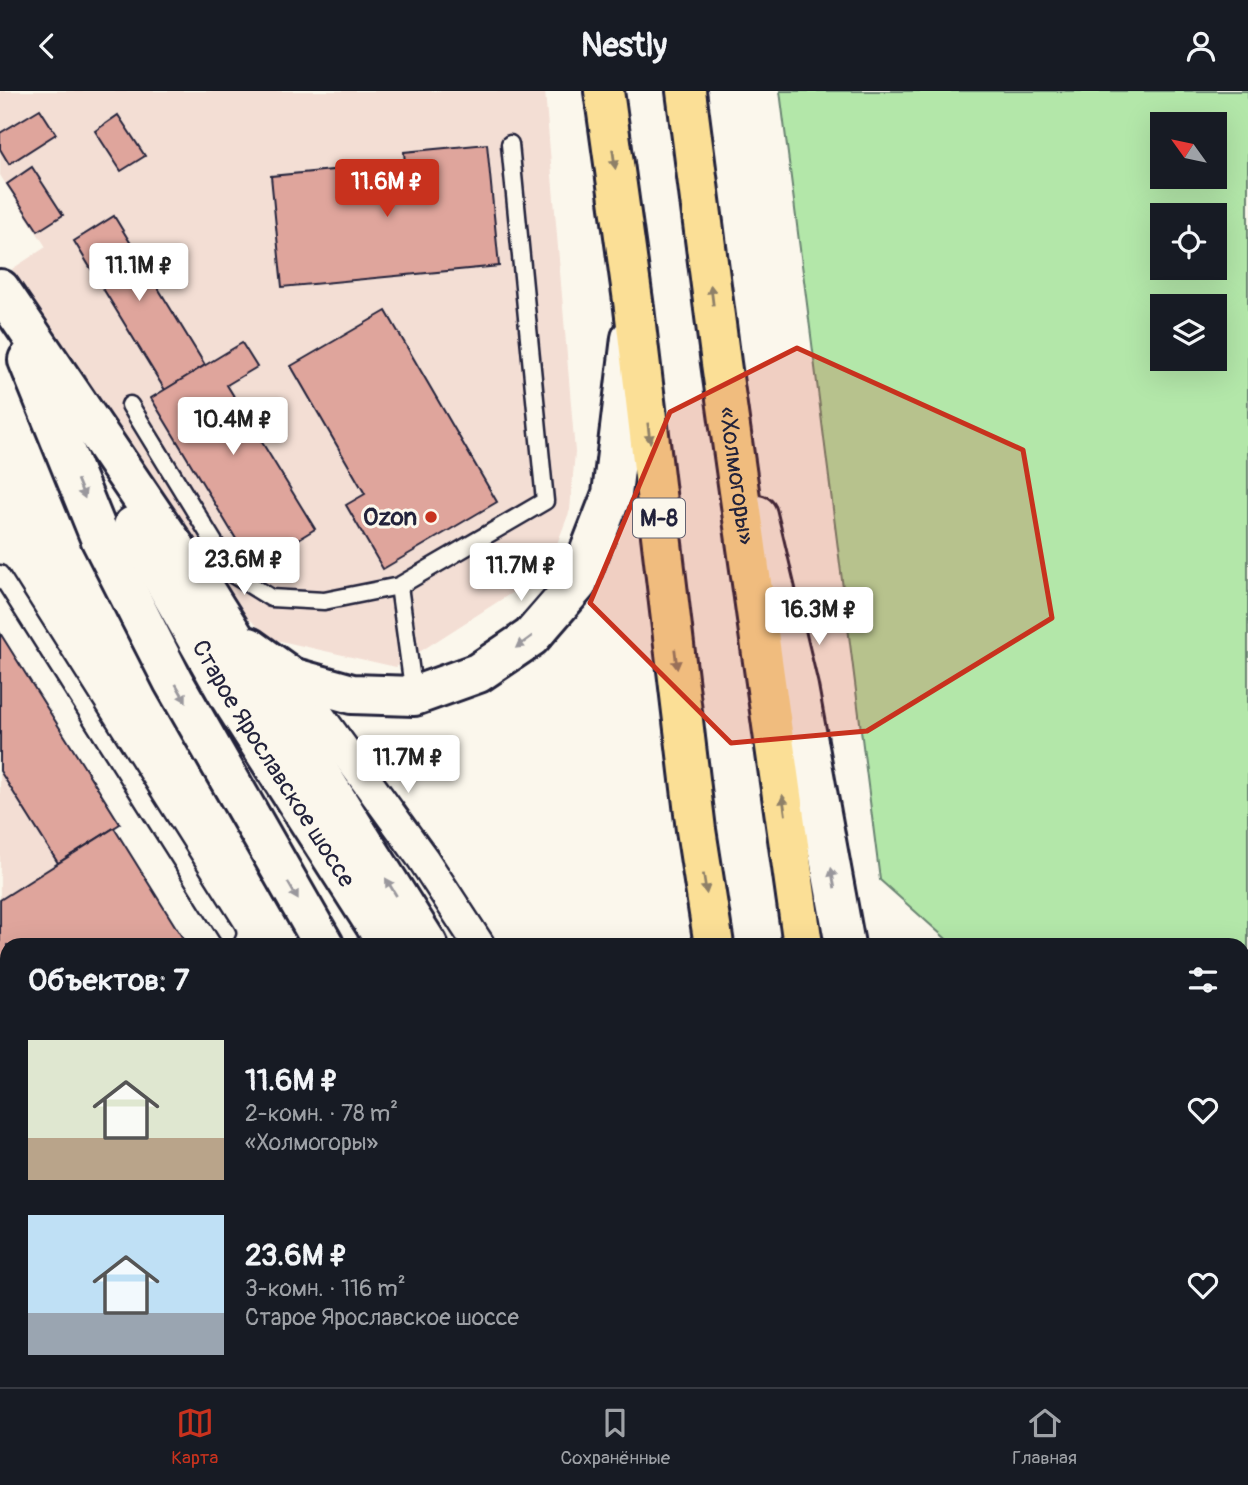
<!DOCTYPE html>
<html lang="ru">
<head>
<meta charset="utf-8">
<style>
	:root { --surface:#171b24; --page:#20242c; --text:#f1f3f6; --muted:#9ea1a6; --line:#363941; --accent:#c8321e }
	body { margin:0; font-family:Pangolin,sans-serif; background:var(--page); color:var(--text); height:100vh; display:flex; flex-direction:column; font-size:26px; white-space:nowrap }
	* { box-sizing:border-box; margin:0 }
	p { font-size:23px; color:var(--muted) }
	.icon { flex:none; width:38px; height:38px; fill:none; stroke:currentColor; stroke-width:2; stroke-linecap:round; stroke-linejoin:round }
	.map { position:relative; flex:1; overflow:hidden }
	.sheet { position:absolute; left:0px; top:847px; width:1250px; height:450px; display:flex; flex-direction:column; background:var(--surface); border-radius:21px 21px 0 0; box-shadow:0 7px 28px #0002 }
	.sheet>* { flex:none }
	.needle { width:46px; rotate:303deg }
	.tools { position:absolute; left:1150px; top:21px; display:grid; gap:14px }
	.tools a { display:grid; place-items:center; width:77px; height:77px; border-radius:0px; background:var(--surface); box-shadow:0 7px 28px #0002; font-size:35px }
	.price { position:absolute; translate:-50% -60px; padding:0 16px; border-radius:7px; background:#fff; color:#222; font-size:23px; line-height:46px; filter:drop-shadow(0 2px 4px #0008) }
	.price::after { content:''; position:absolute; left:50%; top:42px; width:21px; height:16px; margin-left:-10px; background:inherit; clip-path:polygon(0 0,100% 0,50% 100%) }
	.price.current { background:var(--accent); color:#fff }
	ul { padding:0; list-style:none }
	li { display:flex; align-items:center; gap:21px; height:175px; padding:0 28px }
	li span { display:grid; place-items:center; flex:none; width:196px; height:140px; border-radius:0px; color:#555 }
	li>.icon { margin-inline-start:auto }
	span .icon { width:84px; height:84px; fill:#fffc; stroke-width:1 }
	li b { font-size:30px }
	h2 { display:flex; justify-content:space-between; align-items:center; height:84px; padding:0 28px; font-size:30px }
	header { display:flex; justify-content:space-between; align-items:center; height:91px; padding:0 28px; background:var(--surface); font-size:32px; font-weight:700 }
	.dock { display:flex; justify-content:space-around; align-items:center; height:98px; border-top:2px solid var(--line); background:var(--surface); font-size:19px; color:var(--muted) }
	.dock a { display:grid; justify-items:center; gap:4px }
	.dock .current { color:var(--accent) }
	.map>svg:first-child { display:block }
	.built { fill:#f3ded4 }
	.green { fill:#b3e7a9; stroke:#6a8472; stroke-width:2; fill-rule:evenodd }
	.building { fill:#dfa59c; stroke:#22223b; stroke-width:2 }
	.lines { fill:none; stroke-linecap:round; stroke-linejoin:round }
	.service-casing { stroke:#22223b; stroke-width:21 }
	.minor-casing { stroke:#22223b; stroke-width:35 }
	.secondary-casing { stroke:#22223b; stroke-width:44 }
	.trunk-casing { stroke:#22223b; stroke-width:44 }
	.service { stroke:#fbf7ec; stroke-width:16 }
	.minor { stroke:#fbf7ec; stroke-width:30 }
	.secondary { stroke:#fbf7ec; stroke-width:38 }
	.trunk { stroke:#fbdf96; stroke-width:38 }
	.oneway { fill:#8e8068 }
	.oneway2 { fill:#99979c }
	.marked { fill:#c8321e; fill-opacity:0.2; stroke:#c8321e; stroke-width:5; stroke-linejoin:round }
	.poi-dot { fill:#c8321e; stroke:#fbf7ec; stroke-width:2.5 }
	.labels { text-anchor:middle; stroke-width:6; stroke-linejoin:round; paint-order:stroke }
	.shield { fill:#fbf7ec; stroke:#636270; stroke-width:2 }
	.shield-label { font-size:23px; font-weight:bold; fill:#22223b }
	.street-label { font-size:24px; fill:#22223b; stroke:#fbf7ec }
	.poi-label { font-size:24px; font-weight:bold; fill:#22223b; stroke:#fbf7ec; text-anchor:end }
</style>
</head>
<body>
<header><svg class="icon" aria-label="back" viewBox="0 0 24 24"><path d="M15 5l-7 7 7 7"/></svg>Nestly<svg class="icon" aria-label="person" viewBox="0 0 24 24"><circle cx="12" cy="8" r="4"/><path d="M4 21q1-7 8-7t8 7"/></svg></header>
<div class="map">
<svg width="1248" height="1296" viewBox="0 0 1248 1296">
	<rect width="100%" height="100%" fill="#fbf7ec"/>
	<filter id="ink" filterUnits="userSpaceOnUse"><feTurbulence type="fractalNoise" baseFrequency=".0143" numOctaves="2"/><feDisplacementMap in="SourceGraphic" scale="14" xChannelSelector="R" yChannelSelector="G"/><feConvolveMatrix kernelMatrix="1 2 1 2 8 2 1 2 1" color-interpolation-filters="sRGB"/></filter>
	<g filter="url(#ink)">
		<g class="built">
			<path d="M 0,0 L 545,0 L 575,361 L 570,419 L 547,479 L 396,576 L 272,548 L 213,496 L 12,178 L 46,156 L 0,84 Z"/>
			<path d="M 0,571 L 173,854 L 7,854 L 7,1255 L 0,1243 Z"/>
			<path d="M 28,1290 L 436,1290 L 440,1296 L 32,1296 Z"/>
		</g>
		<g class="green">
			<path d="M 780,0 L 1248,0 L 1248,1008 L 1243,1010 L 1242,854 L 953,854 L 880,789 ZM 1214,33 L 1214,86 L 1162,86 L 1162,33 ZM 1214,124 L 1214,177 L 1162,177 L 1162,124 ZM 1214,215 L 1214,268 L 1162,268 L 1162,215 Z"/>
			<path d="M 0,1243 L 7,1255 L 7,1290 L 28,1290 L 32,1296 L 0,1296 Z"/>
		</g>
		<g class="building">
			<path d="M 40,18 L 56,43 L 9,73 L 0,58 L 0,42 Z"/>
			<path d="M 118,24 L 145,65 L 121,80 L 95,40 Z"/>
			<path d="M 487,53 L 499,175 L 282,196 L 271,85 L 405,72 L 404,61 Z"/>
			<path d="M 32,76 L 63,124 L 38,140 L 7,93 Z"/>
			<path d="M 114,125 L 205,274 L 165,299 L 74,150 Z"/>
			<path d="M 386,220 L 497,411 L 383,478 L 346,414 L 365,403 L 291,275 Z"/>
			<path d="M 242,252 L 257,276 L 227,294 L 315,438 L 253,476 L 151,307 Z"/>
			<path d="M 0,542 L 120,733 L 58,772 L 0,680 Z"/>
			<path d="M 114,737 L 187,854 L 7,854 L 7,972 L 0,961 L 0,809 Z"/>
			<path d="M 0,1090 L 7,1106 L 7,1281 L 0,1269 Z"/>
			<path d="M 1248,1244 L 1248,1296 L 1153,1296 L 1152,1290 L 1242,1290 L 1242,1246 Z"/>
			<path d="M 12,1290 L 138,1290 L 141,1296 L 16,1296 Z"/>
			<path d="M 304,1290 L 432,1290 L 435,1296 L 293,1296 Z"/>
		</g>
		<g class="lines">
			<defs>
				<g id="service">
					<path d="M 130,314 L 234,484 L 271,507 L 324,510 L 399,495"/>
					<path d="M 0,483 L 227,842"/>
					<path d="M 414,604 L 399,495 L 545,410 L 510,53"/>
				</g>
				<path id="minor" d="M 291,586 L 423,768 L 479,854"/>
				<g id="secondary">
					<path d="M 0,198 L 205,500 L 428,854"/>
					<path d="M 28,269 L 101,449 L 173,590 L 324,854"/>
					<path d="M 757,424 L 798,596 L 845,854"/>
					<path id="s1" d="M 133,435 L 229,605 L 388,854"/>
					<path d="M 249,556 L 291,586 L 352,603 L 414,605 L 478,582 L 531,546 L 577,493 L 612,403 L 631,247"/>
					<path d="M 1242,1101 L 1248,1099"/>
					<path d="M 584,1290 L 588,1296"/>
					<path d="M 670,1290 L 674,1296"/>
					<path d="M 709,1290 L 713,1296"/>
					<path d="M 928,1290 L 929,1296"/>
				</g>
				<g id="trunk">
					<path d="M 604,0 L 634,217 L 696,739 L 714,854"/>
					<path id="s2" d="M 686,0 L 721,272 L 803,854"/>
					<path d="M 791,1290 L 792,1296"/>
					<path d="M 866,1290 L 866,1296"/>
				</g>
			</defs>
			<use href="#service" class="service-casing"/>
			<use href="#minor" class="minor-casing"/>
			<use href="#secondary" class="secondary-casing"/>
			<use href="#trunk" class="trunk-casing"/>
			<use href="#service" class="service"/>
			<use href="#minor" class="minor"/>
			<use href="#secondary" class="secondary"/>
			<use href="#trunk" class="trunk"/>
		</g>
		<defs><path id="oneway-solid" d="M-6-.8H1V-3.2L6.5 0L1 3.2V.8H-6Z" transform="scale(1.75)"/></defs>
		<g class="oneway">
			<use href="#oneway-solid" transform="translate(614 68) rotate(82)"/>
			<use href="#oneway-solid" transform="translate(712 204) rotate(-97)"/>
			<use href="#oneway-solid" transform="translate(649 342) rotate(83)"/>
			<use href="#oneway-solid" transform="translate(676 568) rotate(83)"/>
			<use href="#oneway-solid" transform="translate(784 714) rotate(-98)"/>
			<use href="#oneway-solid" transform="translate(705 793) rotate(81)"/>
		</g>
		<g class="oneway2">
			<use href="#oneway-solid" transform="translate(81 398) rotate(68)"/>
			<use href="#oneway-solid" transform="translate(524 551) rotate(144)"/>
			<use href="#oneway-solid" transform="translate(181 602) rotate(60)"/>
			<use href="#oneway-solid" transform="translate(833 787) rotate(-100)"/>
			<use href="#oneway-solid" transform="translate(391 796) rotate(-122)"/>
			<use href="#oneway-solid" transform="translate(293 800) rotate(60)"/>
		</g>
	</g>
	<path class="marked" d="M 797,257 L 1023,359 L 1052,527 L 867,640 L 731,652 L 590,512 L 670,321 Z"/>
	<circle class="poi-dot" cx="431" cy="426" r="7"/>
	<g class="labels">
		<rect class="shield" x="633" y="407.5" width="52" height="39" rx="5"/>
		<g class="shield-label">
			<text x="659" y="435">М-8</text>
		</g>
		<g class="street-label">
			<text dy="8" stroke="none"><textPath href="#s2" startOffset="388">«Холмогоры»</textPath></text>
			<text dy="8" stroke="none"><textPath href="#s1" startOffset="276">Старое Ярославское шоссе</textPath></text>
		</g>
		<g class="poi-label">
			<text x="417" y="434">Ozon</text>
		</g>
	</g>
</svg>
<div class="tools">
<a><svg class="needle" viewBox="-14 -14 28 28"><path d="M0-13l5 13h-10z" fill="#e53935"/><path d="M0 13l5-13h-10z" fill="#9ea1a6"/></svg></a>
<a><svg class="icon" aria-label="locate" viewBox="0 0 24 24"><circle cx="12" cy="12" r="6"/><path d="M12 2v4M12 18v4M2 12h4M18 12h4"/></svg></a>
<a><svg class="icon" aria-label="layers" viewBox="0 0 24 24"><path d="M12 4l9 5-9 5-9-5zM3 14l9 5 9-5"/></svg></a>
</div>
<b class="price current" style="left:387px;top:128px">11.6M ₽</b>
<b class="price" style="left:139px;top:212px">11.1M ₽</b>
<b class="price" style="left:233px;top:366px">10.4M ₽</b>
<b class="price" style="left:244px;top:506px">23.6M ₽</b>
<b class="price" style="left:521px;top:512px">11.7M ₽</b>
<b class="price" style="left:819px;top:556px">16.3M ₽</b>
<b class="price" style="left:408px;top:704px">11.7M ₽</b>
<section class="sheet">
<h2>Объектов: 7<svg class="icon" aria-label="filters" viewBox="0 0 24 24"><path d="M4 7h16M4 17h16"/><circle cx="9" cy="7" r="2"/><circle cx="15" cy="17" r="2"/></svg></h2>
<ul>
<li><span style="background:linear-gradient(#dfe7d0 70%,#b9a48a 0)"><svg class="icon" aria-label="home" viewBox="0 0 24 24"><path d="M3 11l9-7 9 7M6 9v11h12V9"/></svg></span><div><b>11.6M ₽</b><p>2-комн. · 78 m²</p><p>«Холмогоры»</p></div><svg class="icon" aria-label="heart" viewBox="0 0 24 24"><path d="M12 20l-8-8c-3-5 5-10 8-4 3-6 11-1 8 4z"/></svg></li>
<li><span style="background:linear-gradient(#bfe0f5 70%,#9aa5b1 0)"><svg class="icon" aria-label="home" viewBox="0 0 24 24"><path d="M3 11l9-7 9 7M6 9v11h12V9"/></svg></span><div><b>23.6M ₽</b><p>3-комн. · 116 m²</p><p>Старое Ярославское шоссе</p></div><svg class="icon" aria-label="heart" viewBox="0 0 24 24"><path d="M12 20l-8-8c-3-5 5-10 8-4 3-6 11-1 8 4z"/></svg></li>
</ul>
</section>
</div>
<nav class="dock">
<a class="current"><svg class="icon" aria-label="map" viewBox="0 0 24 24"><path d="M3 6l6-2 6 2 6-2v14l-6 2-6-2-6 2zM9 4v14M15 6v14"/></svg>Карта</a>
<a><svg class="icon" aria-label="saved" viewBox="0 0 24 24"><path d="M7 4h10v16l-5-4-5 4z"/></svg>Сохранённые</a>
<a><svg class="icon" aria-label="home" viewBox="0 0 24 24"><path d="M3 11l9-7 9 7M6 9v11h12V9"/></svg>Главная</a>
</nav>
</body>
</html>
